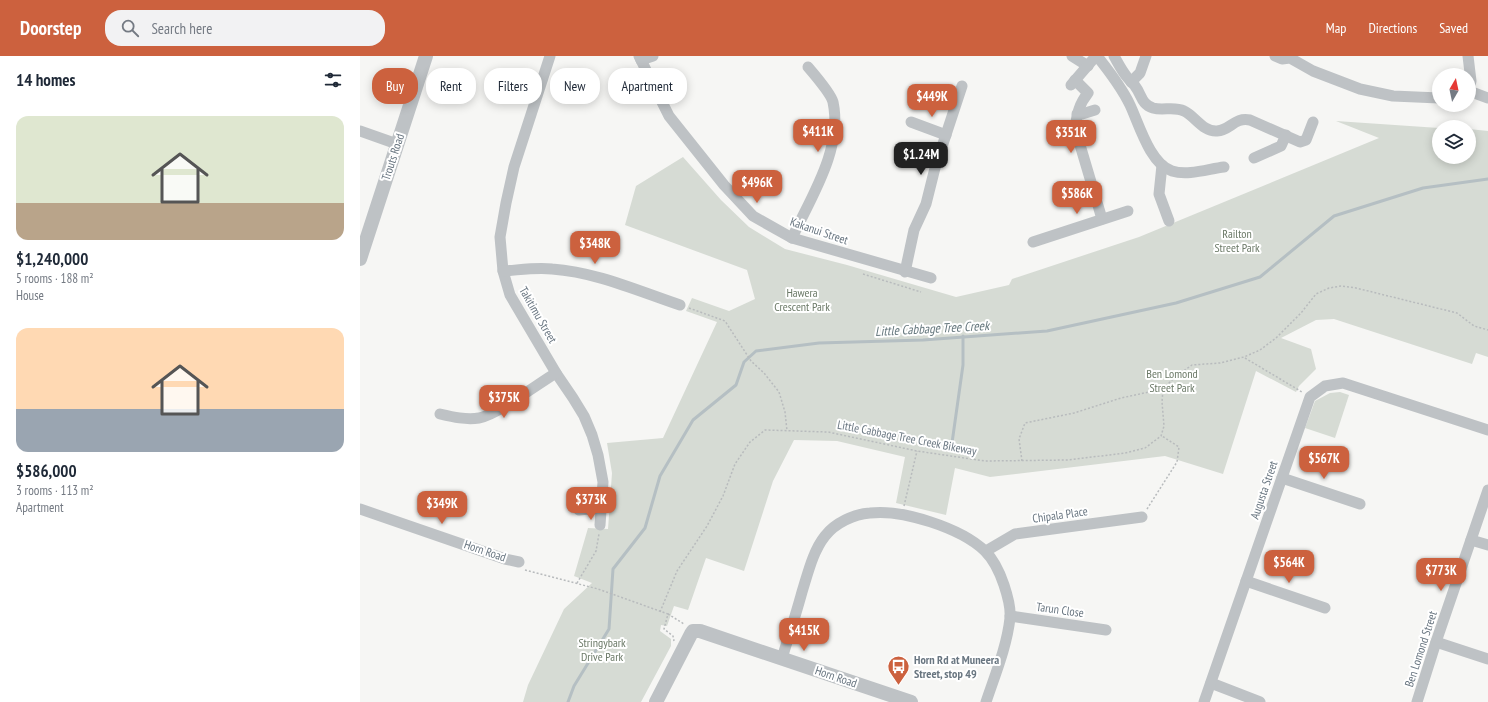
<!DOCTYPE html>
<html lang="en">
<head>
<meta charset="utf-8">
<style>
	:root { --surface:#fff; --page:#f2f2f3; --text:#1f2937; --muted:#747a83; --accent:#cc613e }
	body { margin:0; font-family:"PT Sans Narrow",sans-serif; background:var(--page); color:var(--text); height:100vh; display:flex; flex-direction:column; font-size:15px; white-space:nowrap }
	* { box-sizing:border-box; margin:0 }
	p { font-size:13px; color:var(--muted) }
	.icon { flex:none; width:22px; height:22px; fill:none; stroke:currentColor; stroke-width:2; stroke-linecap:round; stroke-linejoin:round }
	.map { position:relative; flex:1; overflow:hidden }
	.details { display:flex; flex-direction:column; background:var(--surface); width:360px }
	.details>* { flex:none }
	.hud { position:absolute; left:12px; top:12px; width:380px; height:36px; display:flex; gap:8px }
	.needle { width:26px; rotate:9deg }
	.fabs { position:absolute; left:1072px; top:12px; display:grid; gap:8px }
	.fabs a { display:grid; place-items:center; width:44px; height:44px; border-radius:50%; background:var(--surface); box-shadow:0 2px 10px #0003; font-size:20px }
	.price { position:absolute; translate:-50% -34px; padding:0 9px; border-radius:8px; background:var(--accent); color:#fff; font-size:13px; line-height:26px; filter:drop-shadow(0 1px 2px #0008) }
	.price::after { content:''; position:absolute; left:50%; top:24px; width:12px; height:9px; margin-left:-6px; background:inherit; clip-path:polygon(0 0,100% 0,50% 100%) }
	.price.current { background:#222; color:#fff }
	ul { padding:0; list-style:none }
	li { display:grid; align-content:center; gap:8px; height:212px; padding:0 16px }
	li span { display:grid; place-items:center; height:124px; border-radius:12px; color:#555 }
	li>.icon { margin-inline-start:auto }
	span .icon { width:72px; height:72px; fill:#fffc; stroke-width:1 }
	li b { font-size:17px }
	h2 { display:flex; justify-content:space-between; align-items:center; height:48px; padding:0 16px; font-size:17px }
	.chip { padding:0 14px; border-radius:16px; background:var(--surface); box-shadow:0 2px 10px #0003; font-size:14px; line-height:36px }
	.chip.current { background:var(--accent); color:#fff }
	header { display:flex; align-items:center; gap:24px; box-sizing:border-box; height:56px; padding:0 20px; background:var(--accent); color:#fff }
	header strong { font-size:19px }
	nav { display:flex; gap:22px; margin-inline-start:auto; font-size:14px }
	.search { width:280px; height:36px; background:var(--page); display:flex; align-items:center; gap:10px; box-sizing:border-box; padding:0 14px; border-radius:16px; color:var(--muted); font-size:15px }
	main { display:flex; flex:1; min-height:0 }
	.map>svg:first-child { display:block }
	.green { fill:#d6dbd4 }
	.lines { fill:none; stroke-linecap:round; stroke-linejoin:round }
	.stream { stroke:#b5bfc3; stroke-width:3 }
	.path { stroke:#b8bbbd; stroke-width:1.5; stroke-dasharray:2 2; stroke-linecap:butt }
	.minor { stroke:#bec2c5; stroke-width:11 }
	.tertiary { stroke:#bec2c5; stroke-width:14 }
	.labels { text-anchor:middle; stroke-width:4; stroke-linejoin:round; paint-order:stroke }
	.street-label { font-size:12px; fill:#697681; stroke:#fff }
	.park-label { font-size:12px; fill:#6b7967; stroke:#fff }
	.poi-label { font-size:12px; font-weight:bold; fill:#697681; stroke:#fff; text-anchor:start }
	.water-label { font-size:13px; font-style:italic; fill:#65777d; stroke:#fff }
</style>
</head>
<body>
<header>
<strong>Doorstep</strong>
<div class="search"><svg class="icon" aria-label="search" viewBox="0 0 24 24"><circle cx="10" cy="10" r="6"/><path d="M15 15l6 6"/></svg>Search here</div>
<nav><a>Map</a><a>Directions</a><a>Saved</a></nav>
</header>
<main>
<section class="details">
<h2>14 homes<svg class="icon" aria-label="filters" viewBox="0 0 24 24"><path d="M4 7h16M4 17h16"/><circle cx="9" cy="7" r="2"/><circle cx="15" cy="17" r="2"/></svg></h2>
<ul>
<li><span style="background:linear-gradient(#dfe7d0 70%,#b9a48a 0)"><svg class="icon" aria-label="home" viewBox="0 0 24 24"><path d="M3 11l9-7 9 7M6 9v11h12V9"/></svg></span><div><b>$1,240,000</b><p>5 rooms · 188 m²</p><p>House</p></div></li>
<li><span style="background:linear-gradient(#ffd9b3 65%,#9aa5b1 0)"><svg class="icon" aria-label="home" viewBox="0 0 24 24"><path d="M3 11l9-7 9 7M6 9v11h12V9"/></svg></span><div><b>$586,000</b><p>3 rooms · 113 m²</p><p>Apartment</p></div></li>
</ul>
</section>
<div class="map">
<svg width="1128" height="646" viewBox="0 0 1128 646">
	<rect width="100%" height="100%" fill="#f6f6f4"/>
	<g class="green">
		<path d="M 976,65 L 1079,72 L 1079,101 L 1109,101 L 1109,73 L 1128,75 L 1128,301 L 1116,297 L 1112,308 L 974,263 L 956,264 L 921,282 L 951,293 L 956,313 L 939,330 L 936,336 L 896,315 L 863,418 L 805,400 L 630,421 L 595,412 L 586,459 L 536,447 L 545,401 L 477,385 L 434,384 L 413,425 L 384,515 L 346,502 L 328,554 L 314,550 L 307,570 L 301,569 L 300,575 L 311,583 L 311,590 L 281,646 L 163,646 L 168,629 L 204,553 L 232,527 L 214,520 L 228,472 L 248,473 L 252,417 L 247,387 L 303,382 L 357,266 L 326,255 L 332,242 L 369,255 L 395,243 L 387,214 L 265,169 L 276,130 L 323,101 L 361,144 L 389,171 L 425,193 L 487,209 L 596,241 L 649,229 L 652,223 L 779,181 L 1019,82 Z"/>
		<path d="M 980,336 L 989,339 L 975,382 L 945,372 L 955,345 L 970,337 Z"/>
	</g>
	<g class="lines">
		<g class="stream">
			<path d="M 591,394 L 603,309 L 603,280"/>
			<path d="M 208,646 L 214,630 L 249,573 L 253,513 L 285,472 L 300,420 L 333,364 L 376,329 L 384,306 L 396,295 L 459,287 L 563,284 L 687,275 L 816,247 L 900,221 L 974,160 L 1063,132 L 1128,123"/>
		</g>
		<g class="path">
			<path d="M 503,218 L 561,236"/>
			<path d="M 329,252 L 365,265 L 391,305 L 404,317 L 419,336 L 425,356 L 427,375"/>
			<path d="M 885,302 L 942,336"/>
			<path d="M 662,405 L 659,383 L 665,367 L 714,357 L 761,342 L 803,333"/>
			<path d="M 544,450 L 557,395"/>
			<path d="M 787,453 L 817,406 L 819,391 L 802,380"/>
			<path d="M 165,514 L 238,533 L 308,558 L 304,573 L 313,580 L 314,585"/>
			<path d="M 217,527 L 236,495 L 239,478"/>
			<path d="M 300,556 L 317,515 L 347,470 L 363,440 L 375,408 L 390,386 L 405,374 L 468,376 L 557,395 L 625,405 L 708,404 L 765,397 L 785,392 L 801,380 L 804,370 L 802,346 L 803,333 L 815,321 L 832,309 L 860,307 L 884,301 L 900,294 L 916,282 L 941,257 L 956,238 L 969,232 L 981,230 L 996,232 L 1097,257 L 1114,270 L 1128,274"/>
			<path d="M 308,558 L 324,568"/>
		</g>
		<g class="minor">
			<path d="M 190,0 L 154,111 L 146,147 L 140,181 L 143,215 L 150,239 L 196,317 L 213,342 L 224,360 L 232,379 L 238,399 L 243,426 L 240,469"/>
			<path d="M 279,0 L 309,60 L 364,129 L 393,160 L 432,182 L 571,222"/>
			<path d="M 712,0 L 728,10"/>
			<path d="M 737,0 C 749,15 762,32 770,49 C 779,68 790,108 812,115 C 828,120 848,113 864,111"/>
			<path d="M 754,0 C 758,7 762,15 767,21 C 769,24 773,27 775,30 C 782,39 781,48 793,52 C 803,55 814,50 824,55 C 835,60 843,76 857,75 C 871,74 874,61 890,64 L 940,86 L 946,84 L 953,66"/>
			<path d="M 915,0 L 922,3 L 930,2 L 953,15 L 1000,33 L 1033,40 L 1079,42"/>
			<path d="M 1108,0 L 1111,25 L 1109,35"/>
			<path d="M 281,4 L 293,0"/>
			<path d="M 715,24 L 728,37 C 719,48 717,58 715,72 L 742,163"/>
			<path d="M 771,26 L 780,17 L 786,0"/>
			<path d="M 711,29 L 736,0"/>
			<path d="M 1109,35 L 1128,42"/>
			<path d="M 717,58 L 722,58 L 735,54"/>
			<path d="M 551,66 L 586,79"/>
			<path d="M 0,75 L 37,88"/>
			<path d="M 894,102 L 921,90 L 926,79"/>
			<path d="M 802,109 L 799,138 L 809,165"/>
			<path d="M 432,182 C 451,141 483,93 473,46 C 471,38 454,18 448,11"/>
			<path d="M 673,186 L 768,155"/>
			<path d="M 143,215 C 159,214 177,211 192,213 C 236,216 278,235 320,249"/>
			<path d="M 545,216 L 554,174 L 566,148 L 575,112 L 602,30"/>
			<path d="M 80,358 C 93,361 106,364 119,362 C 137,359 179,327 196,317"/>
			<path d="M 922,422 L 1000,448"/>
			<path d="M 0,453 L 145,503 L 159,506"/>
			<path d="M 219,454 L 240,452"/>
			<path d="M 1111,484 L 1128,489"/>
			<path d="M 626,495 L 655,478 L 782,461"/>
			<path d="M 886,525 L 965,552"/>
			<path d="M 650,560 L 746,574"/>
			<path d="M 1076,586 L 1128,603"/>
			<path d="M 422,602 C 429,580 436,558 442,536 C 448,517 453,495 465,480 C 475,467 494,458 510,457 C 542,453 601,472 625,495 C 634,504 640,517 644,529 C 647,538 651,552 650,562 C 647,590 635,619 626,646"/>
			<path d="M 851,627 L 900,646"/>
			<path d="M 844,646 L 950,341 L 965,330 L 983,327 L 1128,374"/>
			<path d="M 1057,646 L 1076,586 L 1128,434"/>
		</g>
		<g class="tertiary">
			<path d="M 0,203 L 66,0"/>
			<path d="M 296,646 L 331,578 L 333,575 L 340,575 L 551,646"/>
		</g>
	</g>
	<defs>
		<symbol id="bus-pin" viewBox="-11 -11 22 30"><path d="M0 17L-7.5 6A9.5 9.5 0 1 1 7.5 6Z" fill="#cc613e" stroke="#fff"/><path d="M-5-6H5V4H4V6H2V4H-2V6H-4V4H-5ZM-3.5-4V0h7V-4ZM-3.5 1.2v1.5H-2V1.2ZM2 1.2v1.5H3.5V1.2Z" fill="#fff"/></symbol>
	</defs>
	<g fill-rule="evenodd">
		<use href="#bus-pin" x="526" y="598" width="25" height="34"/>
	</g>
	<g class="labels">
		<g class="street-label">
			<text transform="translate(33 101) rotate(-72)" y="4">Trouts Road</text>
			<text transform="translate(459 175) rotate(19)" y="4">Kakanui Street</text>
			<text transform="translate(178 259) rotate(60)" y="4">Takitimu Street</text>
			<text transform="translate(547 382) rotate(11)" y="4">Little Cabbage Tree Creek Bikeway</text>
			<text transform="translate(904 434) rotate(-71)" y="4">Augusta Street</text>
			<text transform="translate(700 459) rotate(-8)" y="4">Chipala Place</text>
			<text transform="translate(125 495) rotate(19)" y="4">Horn Road</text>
			<text transform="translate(700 554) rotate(8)" y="4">Tarun Close</text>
			<text transform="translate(1061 593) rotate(-72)" y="4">Ben Lomond Street</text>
			<text transform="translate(476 621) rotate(19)" y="4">Horn Road</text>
		</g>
		<g class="park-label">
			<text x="877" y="182">Railton<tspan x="877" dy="14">Street Park</tspan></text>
			<text x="442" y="241">Hawera<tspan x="442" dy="14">Crescent Park</tspan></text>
			<text x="812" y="322">Ben Lomond<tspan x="812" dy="14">Street Park</tspan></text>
			<text x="242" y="591">Stringybark<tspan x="242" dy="14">Drive Park</tspan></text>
		</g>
		<g class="poi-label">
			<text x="554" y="608">Horn Rd at Muneera<tspan x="554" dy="14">Street, stop 49</tspan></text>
		</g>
		<g class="water-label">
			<text transform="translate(572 272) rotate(-3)" y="5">Little Cabbage Tree Creek</text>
		</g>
	</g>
</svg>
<div class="fabs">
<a><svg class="needle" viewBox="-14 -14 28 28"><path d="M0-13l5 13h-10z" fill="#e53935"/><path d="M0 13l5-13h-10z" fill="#747a83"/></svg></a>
<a><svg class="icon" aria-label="layers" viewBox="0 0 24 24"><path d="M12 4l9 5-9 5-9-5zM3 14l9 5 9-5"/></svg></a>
</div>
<b class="price" style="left:572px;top:62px">$449K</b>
<b class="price" style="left:458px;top:97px">$411K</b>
<b class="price" style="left:711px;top:98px">$351K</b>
<b class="price current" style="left:561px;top:120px">$1.24M</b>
<b class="price" style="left:397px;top:148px">$496K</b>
<b class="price" style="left:717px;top:159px">$586K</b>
<b class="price" style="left:235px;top:209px">$348K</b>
<b class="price" style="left:144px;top:363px">$375K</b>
<b class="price" style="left:964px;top:424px">$567K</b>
<b class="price" style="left:231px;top:465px">$373K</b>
<b class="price" style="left:82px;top:469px">$349K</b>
<b class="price" style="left:929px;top:528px">$564K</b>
<b class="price" style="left:1081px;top:536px">$773K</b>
<b class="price" style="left:444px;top:596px">$415K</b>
<div class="hud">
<a class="chip current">Buy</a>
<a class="chip">Rent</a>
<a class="chip">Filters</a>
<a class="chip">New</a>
<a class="chip">Apartment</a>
</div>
</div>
</main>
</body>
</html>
